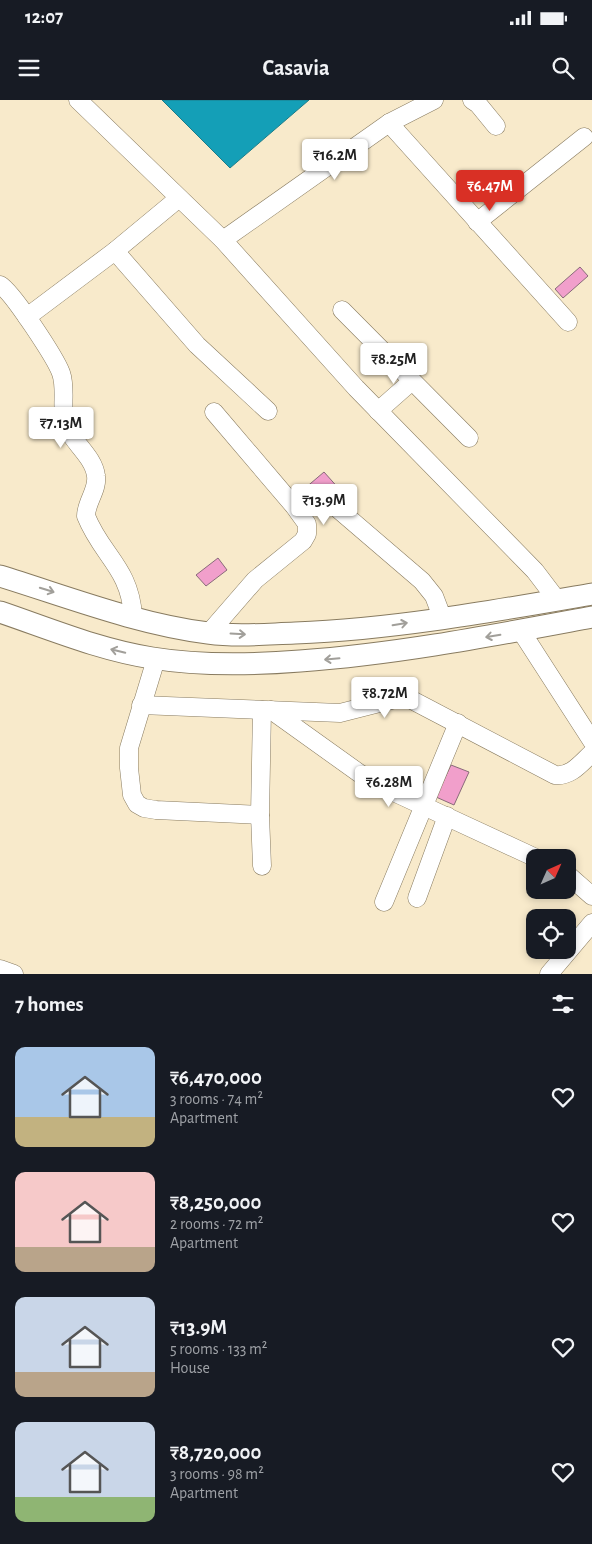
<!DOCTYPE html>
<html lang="en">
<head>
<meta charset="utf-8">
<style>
	:root { --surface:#171b24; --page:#20242c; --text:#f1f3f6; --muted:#9ea1a6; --accent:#d93025 }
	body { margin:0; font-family:"Alegreya Sans",sans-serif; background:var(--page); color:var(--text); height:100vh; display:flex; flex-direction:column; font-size:19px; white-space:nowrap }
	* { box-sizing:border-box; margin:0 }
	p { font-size:16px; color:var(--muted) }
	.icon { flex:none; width:28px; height:28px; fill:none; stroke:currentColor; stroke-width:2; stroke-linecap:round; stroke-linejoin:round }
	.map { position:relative; height:874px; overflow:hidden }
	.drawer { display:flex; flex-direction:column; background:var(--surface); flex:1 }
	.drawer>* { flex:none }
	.needle { width:32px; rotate:45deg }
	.controls { position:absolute; left:526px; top:749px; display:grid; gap:10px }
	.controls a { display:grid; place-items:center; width:50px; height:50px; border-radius:10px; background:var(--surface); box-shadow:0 2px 8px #0003; font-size:25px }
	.price { position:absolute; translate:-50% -42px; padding:0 11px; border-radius:5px; background:#fff; color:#222; font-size:16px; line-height:32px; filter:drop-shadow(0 1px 2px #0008) }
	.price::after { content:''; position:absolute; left:50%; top:30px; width:15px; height:11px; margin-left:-8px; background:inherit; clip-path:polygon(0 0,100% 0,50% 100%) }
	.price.selected { background:var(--accent); color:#fff }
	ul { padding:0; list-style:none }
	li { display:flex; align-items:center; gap:15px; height:125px; padding:0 15px }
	li span { display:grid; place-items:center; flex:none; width:140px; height:100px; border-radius:10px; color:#555 }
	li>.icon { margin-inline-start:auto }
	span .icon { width:60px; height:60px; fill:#fffc; stroke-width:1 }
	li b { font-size:21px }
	h2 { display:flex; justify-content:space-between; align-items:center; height:60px; padding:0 15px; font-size:21px }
	.status { display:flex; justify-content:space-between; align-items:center; height:35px; padding:0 25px; background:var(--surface); direction:ltr }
	.status svg { height:14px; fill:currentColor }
	header { display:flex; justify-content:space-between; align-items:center; height:65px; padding:0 15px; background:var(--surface); font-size:22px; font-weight:700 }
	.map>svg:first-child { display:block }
	.water { fill:#149fb7; stroke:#1c7c89 }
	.building { fill:#f19fcb; stroke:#896b7a }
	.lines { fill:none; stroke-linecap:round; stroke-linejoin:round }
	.minor-casing { stroke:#887b60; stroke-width:19 }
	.major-casing { stroke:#887b60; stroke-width:23 }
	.minor { stroke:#fff; stroke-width:18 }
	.major { stroke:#fff; stroke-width:21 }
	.oneway { stroke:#a19f9a }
</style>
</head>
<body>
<div class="status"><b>12:07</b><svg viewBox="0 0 49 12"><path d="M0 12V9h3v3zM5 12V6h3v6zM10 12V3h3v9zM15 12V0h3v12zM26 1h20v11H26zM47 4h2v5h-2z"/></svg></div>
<header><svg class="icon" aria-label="menu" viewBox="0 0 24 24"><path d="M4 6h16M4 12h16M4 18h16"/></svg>Casavia<svg class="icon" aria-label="search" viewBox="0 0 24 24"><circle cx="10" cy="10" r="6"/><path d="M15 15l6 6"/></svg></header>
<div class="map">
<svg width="592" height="874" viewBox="0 0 592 874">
	<rect width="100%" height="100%" fill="#f8eacb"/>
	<path class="water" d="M 162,0 L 309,0 L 230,68 Z"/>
	<g class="building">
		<path d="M 580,167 L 588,176 L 563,198 L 555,189 Z"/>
		<path d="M 324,372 L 341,391 L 314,415 L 297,395 Z"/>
		<path d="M 218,458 L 227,470 L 206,486 L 196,475 Z"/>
		<path d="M 451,665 L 469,672 L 454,705 L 436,697 Z"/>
	</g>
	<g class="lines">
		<defs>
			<g id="minor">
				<path d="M 78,0 L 223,140 L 356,288 L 535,471 L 557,500"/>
				<path d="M 472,0 L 478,4 L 496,26"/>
				<path d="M 389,23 L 568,222"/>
				<path d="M 477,122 L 584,37"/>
				<path d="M 223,140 L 389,23 L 434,0"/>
				<path d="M 115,151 L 197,245 L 268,311"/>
				<path d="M 0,185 C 12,191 56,259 61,273 C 67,290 60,310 66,326 C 73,343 94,357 96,376 C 98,390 86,402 86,416 C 102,456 130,468 133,516 L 121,513"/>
				<path d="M 342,210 L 469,338"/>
				<path d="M 27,217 L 115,151 L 179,98"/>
				<path d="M 378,311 L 412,281"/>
				<path d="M 338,409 L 422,481 L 434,496 L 442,517"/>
				<path d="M 521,531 L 592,641"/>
				<path d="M 209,533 L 255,480 L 303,441 L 307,434 L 307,424 L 294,406 L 214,312"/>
				<path d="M 156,559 L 129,648 L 129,668 L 132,695 L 137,704 L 144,708 L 156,710 L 260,715"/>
				<path d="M 141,605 L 340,613 L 399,598 L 408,598 L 555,675 C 571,677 581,663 592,653"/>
				<path d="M 271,610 L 359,673 L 387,689 L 536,758"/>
				<path d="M 262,766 L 260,715 L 262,610"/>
				<path d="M 568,775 L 592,796"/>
				<path d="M 417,798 L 447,716"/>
				<path d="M 384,802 L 458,623"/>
				<path d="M 0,869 L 14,874"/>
				<path d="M 549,874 L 592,823"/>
			</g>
			<g id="major">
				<path d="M 0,476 C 68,497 137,524 208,533 C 237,537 266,534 295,533 C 395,529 494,511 592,494"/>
				<path d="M 0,512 C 50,529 100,550 152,558 C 201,566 250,565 300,561 C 398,554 495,535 592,517"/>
			</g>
		</defs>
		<use href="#minor" class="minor-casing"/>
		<use href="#major" class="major-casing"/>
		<use href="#minor" class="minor"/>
		<use href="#major" class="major"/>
	</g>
	<defs><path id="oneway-shaft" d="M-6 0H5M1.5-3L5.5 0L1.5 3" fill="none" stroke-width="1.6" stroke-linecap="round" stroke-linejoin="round" transform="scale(1.25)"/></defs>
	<g class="oneway">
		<use href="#oneway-shaft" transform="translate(47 490) rotate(17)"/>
		<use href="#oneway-shaft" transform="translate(400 524) rotate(-9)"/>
		<use href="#oneway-shaft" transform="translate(238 534) rotate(3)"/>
		<use href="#oneway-shaft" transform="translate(493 536) rotate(171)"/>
		<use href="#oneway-shaft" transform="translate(118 551) rotate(-166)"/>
		<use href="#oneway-shaft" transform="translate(332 559) rotate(175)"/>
	</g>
</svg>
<div class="controls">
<a><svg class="needle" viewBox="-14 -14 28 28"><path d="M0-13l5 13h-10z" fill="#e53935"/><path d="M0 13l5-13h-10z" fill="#9ea1a6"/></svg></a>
<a><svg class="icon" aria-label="locate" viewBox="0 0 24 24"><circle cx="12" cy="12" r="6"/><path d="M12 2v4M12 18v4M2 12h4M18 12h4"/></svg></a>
</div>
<b class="price" style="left:335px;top:81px">₹16.2M</b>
<b class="price selected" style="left:490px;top:112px">₹6.47M</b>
<b class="price" style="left:394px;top:285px">₹8.25M</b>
<b class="price" style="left:61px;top:349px">₹7.13M</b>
<b class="price" style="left:324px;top:426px">₹13.9M</b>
<b class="price" style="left:385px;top:619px">₹8.72M</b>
<b class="price" style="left:389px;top:708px">₹6.28M</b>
</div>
<section class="drawer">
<h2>7 homes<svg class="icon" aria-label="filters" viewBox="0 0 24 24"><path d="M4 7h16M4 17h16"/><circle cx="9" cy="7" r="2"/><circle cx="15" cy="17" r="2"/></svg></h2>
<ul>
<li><span style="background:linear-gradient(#a9c7e8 70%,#c2b280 0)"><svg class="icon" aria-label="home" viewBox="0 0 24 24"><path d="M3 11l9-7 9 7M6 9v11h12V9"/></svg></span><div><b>₹6,470,000</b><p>3 rooms · 74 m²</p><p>Apartment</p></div><svg class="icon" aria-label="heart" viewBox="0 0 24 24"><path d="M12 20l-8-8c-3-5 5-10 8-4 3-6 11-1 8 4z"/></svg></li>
<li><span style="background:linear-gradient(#f6c9c9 75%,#b9a48a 0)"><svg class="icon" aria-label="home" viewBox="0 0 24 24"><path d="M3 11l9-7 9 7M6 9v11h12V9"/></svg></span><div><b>₹8,250,000</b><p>2 rooms · 72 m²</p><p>Apartment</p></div><svg class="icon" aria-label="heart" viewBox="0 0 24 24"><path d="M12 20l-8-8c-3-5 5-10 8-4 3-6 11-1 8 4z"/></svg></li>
<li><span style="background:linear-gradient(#c9d6e8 75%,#b9a48a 0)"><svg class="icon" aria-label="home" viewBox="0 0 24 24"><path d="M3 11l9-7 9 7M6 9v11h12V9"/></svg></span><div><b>₹13.9M</b><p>5 rooms · 133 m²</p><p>House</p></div><svg class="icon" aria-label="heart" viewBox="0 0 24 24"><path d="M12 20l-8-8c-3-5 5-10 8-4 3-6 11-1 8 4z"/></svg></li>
<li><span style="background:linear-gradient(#c9d6e8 75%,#8fb573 0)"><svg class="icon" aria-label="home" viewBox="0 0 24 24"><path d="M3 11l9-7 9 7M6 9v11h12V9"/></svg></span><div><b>₹8,720,000</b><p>3 rooms · 98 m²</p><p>Apartment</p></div><svg class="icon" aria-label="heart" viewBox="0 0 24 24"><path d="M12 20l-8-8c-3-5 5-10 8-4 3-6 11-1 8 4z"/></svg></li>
</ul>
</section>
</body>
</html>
